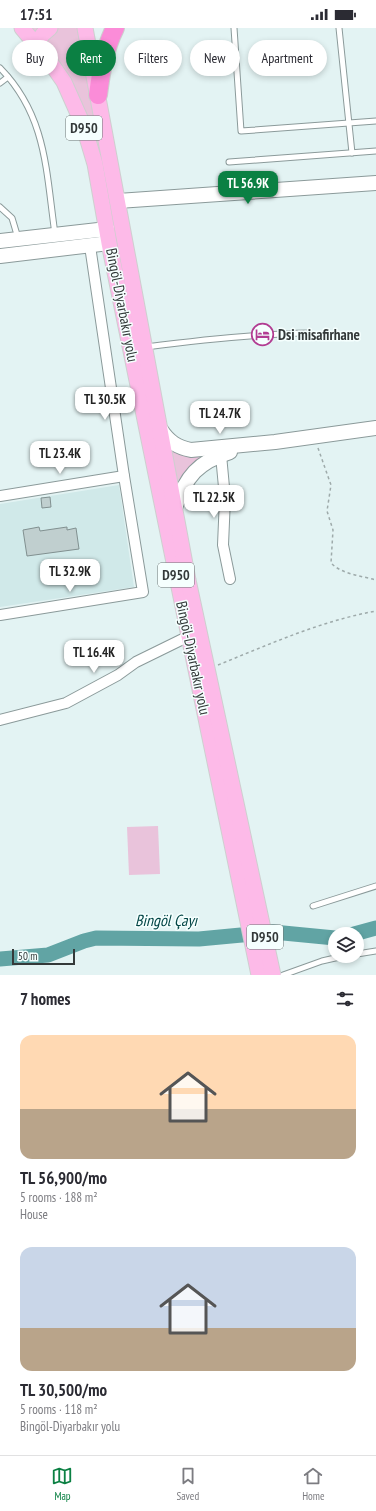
<!DOCTYPE html>
<html lang="en">
<head>
<meta charset="utf-8">
<style>
	:root { --surface:#fff; --page:#f7f7f7; --text:#2b2b33; --muted:#7c7c81; --line:#e1e1e2; --accent:#0b8043 }
	body { margin:0; font-family:"PT Sans Narrow",sans-serif; background:var(--page); color:var(--text); height:100vh; display:flex; flex-direction:column; font-size:15px; white-space:nowrap }
	* { box-sizing:border-box; margin:0 }
	p { font-size:13px; color:var(--muted) }
	.icon { flex:none; width:22px; height:22px; fill:none; stroke:currentColor; stroke-width:2; stroke-linecap:round; stroke-linejoin:round }
	.map { position:relative; height:947px; overflow:hidden }
	.panel { display:flex; flex-direction:column; background:var(--surface); flex:1 }
	.panel>* { flex:none }
	.hud { position:absolute; left:12px; top:12px; width:352px; height:36px; display:flex; gap:8px }
	.buttons { position:absolute; left:328px; top:899px; display:grid; gap:8px }
	.buttons a { display:grid; place-items:center; width:36px; height:36px; border-radius:50%; background:var(--surface); box-shadow:0 2px 6px #0003; font-size:20px }
	.scale { position:absolute; left:12px; bottom:10px; width:63px; box-sizing:border-box; padding-left:4px; border:2px solid #333939; border-top:0; font-size:11px; line-height:14px; white-space:nowrap; color:#333939; -webkit-text-stroke:3px #f5fffe; paint-order:stroke }
	.price { position:absolute; translate:-50% -34px; padding:0 9px; border-radius:8px; background:#fff; color:#222; font-size:13px; line-height:26px; filter:drop-shadow(0 1px 2px #0008) }
	.price::after { content:''; position:absolute; left:50%; top:24px; width:12px; height:9px; margin-left:-6px; background:inherit; clip-path:polygon(0 0,100% 0,50% 100%) }
	.price.selected { background:var(--accent); color:#fff }
	ul { padding:0; list-style:none }
	li { display:grid; align-content:center; gap:8px; height:212px; padding:0 20px }
	li span { display:grid; place-items:center; height:124px; border-radius:12px; color:#555 }
	li>.icon { margin-inline-start:auto }
	span .icon { width:72px; height:72px; fill:#fffc; stroke-width:1 }
	li b { font-size:17px }
	h2 { display:flex; justify-content:space-between; align-items:center; height:48px; padding:0 20px; font-size:17px }
	.chip { padding:0 14px; border-radius:18px; background:var(--surface); box-shadow:0 2px 6px #0003; font-size:14px; line-height:36px }
	.chip.selected { background:var(--accent); color:#fff }
	.status { display:flex; justify-content:space-between; align-items:center; height:28px; padding:0 20px; background:var(--surface); direction:ltr }
	.status svg { height:11px; fill:currentColor }
	.menu { display:flex; justify-content:space-around; align-items:center; height:56px; border-top:1px solid var(--line); background:var(--surface); font-size:11px; color:var(--muted) }
	.menu a { display:grid; justify-items:center; gap:2px }
	.menu .selected { color:var(--accent) }
	.map>svg:first-child { display:block }
	.built { fill:#d0e9e9 }
	.green { fill:#e9c3db }
	.lines { fill:none; stroke-linecap:round; stroke-linejoin:round }
	.river { stroke:#61a4a4; stroke-width:15 }
	.building { fill:#c0cfcf; stroke:#819090 }
	.lane-casing { stroke:#8b9a9a; stroke-width:7 }
	.street-casing { stroke:#8b9a9a; stroke-width:12 }
	.secondary-casing { stroke:#8b9a9a; stroke-width:16 }
	.primary-casing { stroke:#cecfcf; stroke-width:17 }
	.highway-casing { stroke:#cecfcf; stroke-width:20 }
	.path { stroke:#9eaaaa; stroke-width:1.5; stroke-dasharray:3 3; stroke-linecap:butt }
	.lane { stroke:#fff; stroke-width:5 }
	.street { stroke:#fff; stroke-width:10 }
	.secondary { stroke:#fff; stroke-width:14 }
	.primary { stroke:#fdbae8; stroke-width:15 }
	.highway { stroke:#fb8cd8; stroke-width:18 }
	.labels { text-anchor:middle; stroke-width:3; stroke-linejoin:round; paint-order:stroke }
	.shield { fill:#f5fffe; stroke:#6d7474; stroke-width:1 }
	.shield-label { font-size:14px; font-weight:bold; fill:#333939 }
	.street-label { font-size:15px; fill:#333939; stroke:#f5fffe }
	.poi-label { font-size:15px; font-weight:bold; fill:#333939; stroke:#f5fffe; text-anchor:start }
	.water-label { font-size:16px; font-style:italic; fill:#024545; stroke:#f5fffe }
</style>
</head>
<body>
<div class="status"><b>17:51</b><svg viewBox="0 0 49 12"><path d="M0 12V9h3v3zM5 12V6h3v6zM10 12V3h3v9zM15 12V0h3v12zM26 1h20v11H26zM47 4h2v5h-2z"/></svg></div>
<div class="map">
<svg width="376" height="947" viewBox="0 0 376 947">
	<rect width="100%" height="100%" fill="#e3f3f3"/>
	<path class="built" d="M 119,457 L 134,559 L 0,579 L 0,476 Z"/>
	<g class="green">
		<path d="M 30,0 L 80,0 L 92,64 L 100,124 L 80,72 Z"/>
		<path d="M 169,419 L 222,422 L 188,441 L 176,455 Z"/>
		<path d="M 158,798 L 160,846 L 129,847 L 127,799 Z"/>
	</g>
	<g class="lines">
		<g class="river">
			<path d="M 354,906 L 376,900"/>
			<path d="M 0,931 L 48,927 L 84,913 L 96,910 L 199,911 L 273,904 L 335,910"/>
		</g>
	</g>
	<g class="building">
		<path d="M 50,469 L 51,479 L 42,480 L 41,470 Z"/>
		<path d="M 39,499 L 40,503 L 67,499 L 67,502 L 76,500 L 79,521 L 27,528 L 23,502 Z"/>
	</g>
	<g class="lines">
		<defs>
			<g id="lane">
				<path d="M 234,0 L 241,103 L 376,93"/>
				<path d="M 339,0 L 352,125"/>
				<path d="M 0,40 C 47,88 46,144 55,206"/>
				<path d="M 0,55 L 8,49"/>
				<path d="M 229,134 L 376,123"/>
				<path d="M 0,179 L 12,190 L 18,210"/>
				<path d="M 146,319 C 200,312 253,306 308,305"/>
				<path d="M 313,878 L 376,858"/>
				<path d="M 357,926 L 376,923"/>
				<path d="M 283,947 L 322,933 L 344,928"/>
			</g>
			<g id="street">
				<path d="M 221,427 L 225,470 L 223,517 L 230,551"/>
				<path d="M 0,468 L 124,448"/>
				<path d="M 0,587 L 143,564 L 124,448 L 90,218"/>
				<path d="M 0,692 L 66,675 L 118,647 L 136,634 L 189,608"/>
			</g>
			<g id="secondary">
				<path d="M 118,173 L 376,155"/>
				<path d="M 0,213 L 107,201"/>
				<path d="M 0,228 L 109,215"/>
				<path d="M 161,402 C 169,414 177,419 191,422 L 275,414 L 376,400"/>
				<path d="M 175,480 C 186,448 198,434 230,424"/>
			</g>
			<g id="primary">
				<path d="M 22,0 L 48,31 L 64,54 L 84,99 L 95,136 L 109,215 L 189,608 L 259,947"/>
				<path d="M 85,0 L 188,552 L 273,947"/>
				<path d="M 36,16 L 43,6 L 50,0"/>
			</g>
			<path id="highway" d="M 98,67 C 101,44 104,22 115,0"/>
		</defs>
		<use href="#lane" class="lane-casing"/>
		<use href="#street" class="street-casing"/>
		<use href="#secondary" class="secondary-casing"/>
		<use href="#primary" class="primary-casing"/>
		<use href="#highway" class="highway-casing"/>
		<g class="path">
			<path d="M 318,420 L 331,457 L 327,483 L 333,502 L 331,535 C 341,546 362,548 376,552"/>
			<path d="M 218,637 C 270,616 321,593 376,583"/>
		</g>
		<use href="#lane" class="lane"/>
		<use href="#street" class="street"/>
		<use href="#secondary" class="secondary"/>
		<use href="#primary" class="primary"/>
		<use href="#highway" class="highway"/>
	</g>
	<defs>
		<symbol id="hotel-ring" viewBox="-11 -11 22 22"><circle r="9.5" fill="#f5fffe" stroke="#b23c92" stroke-width="1.5"/><path d="M-6-4.5h1.5V1H6V5H4.5V3h-9V5H-6ZM-4 0a1.8 1.8 0 1 1 3.6 0ZM.5 0V-2.5h3Q6-2.5 6 0Z" fill="#b23c92"/></symbol>
	</defs>
	<g fill-rule="evenodd">
		<use href="#hotel-ring" x="250" y="294" width="25" height="25"/>
	</g>
	<g class="labels">
		<g class="shield">
			<rect x="66" y="88" width="36" height="24" rx="3"/>
			<rect x="158" y="535" width="36" height="24" rx="3"/>
			<rect x="247" y="897" width="36" height="24" rx="3"/>
		</g>
		<g class="shield-label">
			<text x="84" y="105">D950</text>
			<text x="176" y="552">D950</text>
			<text x="265" y="914">D950</text>
		</g>
		<g class="street-label">
			<text transform="translate(122 277) rotate(79)" y="5">Bingöl-Diyarbakır yolu</text>
			<text transform="translate(193 630) rotate(78)" y="5">Bingöl-Diyarbakır yolu</text>
		</g>
		<g class="poi-label">
			<text x="278" y="312">Dsi misafirhane</text>
		</g>
		<g class="water-label">
			<text x="166" y="898">Bingöl Çayı</text>
		</g>
	</g>
</svg>
<div class="buttons">
<a><svg class="icon" aria-label="layers" viewBox="0 0 24 24"><path d="M12 4l9 5-9 5-9-5zM3 14l9 5 9-5"/></svg></a>
</div>
<div class="scale">50 m</div>
<b class="price selected" style="left:248px;top:177px">TL 56.9K</b>
<b class="price" style="left:105px;top:393px">TL 30.5K</b>
<b class="price" style="left:220px;top:407px">TL 24.7K</b>
<b class="price" style="left:60px;top:447px">TL 23.4K</b>
<b class="price" style="left:214px;top:491px">TL 22.5K</b>
<b class="price" style="left:70px;top:565px">TL 32.9K</b>
<b class="price" style="left:94px;top:646px">TL 16.4K</b>
<div class="hud">
<a class="chip">Buy</a>
<a class="chip selected">Rent</a>
<a class="chip">Filters</a>
<a class="chip">New</a>
<a class="chip">Apartment</a>
</div>
</div>
<section class="panel">
<h2>7 homes<svg class="icon" aria-label="filters" viewBox="0 0 24 24"><path d="M4 7h16M4 17h16"/><circle cx="9" cy="7" r="2"/><circle cx="15" cy="17" r="2"/></svg></h2>
<ul>
<li><span style="background:linear-gradient(#ffd9b3 60%,#b9a48a 0)"><svg class="icon" aria-label="home" viewBox="0 0 24 24"><path d="M3 11l9-7 9 7M6 9v11h12V9"/></svg></span><div><b>TL 56,900/mo</b><p>5 rooms · 188 m²</p><p>House</p></div></li>
<li><span style="background:linear-gradient(#c9d6e8 65%,#b9a48a 0)"><svg class="icon" aria-label="home" viewBox="0 0 24 24"><path d="M3 11l9-7 9 7M6 9v11h12V9"/></svg></span><div><b>TL 30,500/mo</b><p>5 rooms · 118 m²</p><p>Bingöl-Diyarbakır yolu</p></div></li>
</ul>
</section>
<nav class="menu">
<a class="selected"><svg class="icon" aria-label="map" viewBox="0 0 24 24"><path d="M3 6l6-2 6 2 6-2v14l-6 2-6-2-6 2zM9 4v14M15 6v14"/></svg>Map</a>
<a><svg class="icon" aria-label="saved" viewBox="0 0 24 24"><path d="M7 4h10v16l-5-4-5 4z"/></svg>Saved</a>
<a><svg class="icon" aria-label="home" viewBox="0 0 24 24"><path d="M3 11l9-7 9 7M6 9v11h12V9"/></svg>Home</a>
</nav>
</body>
</html>
